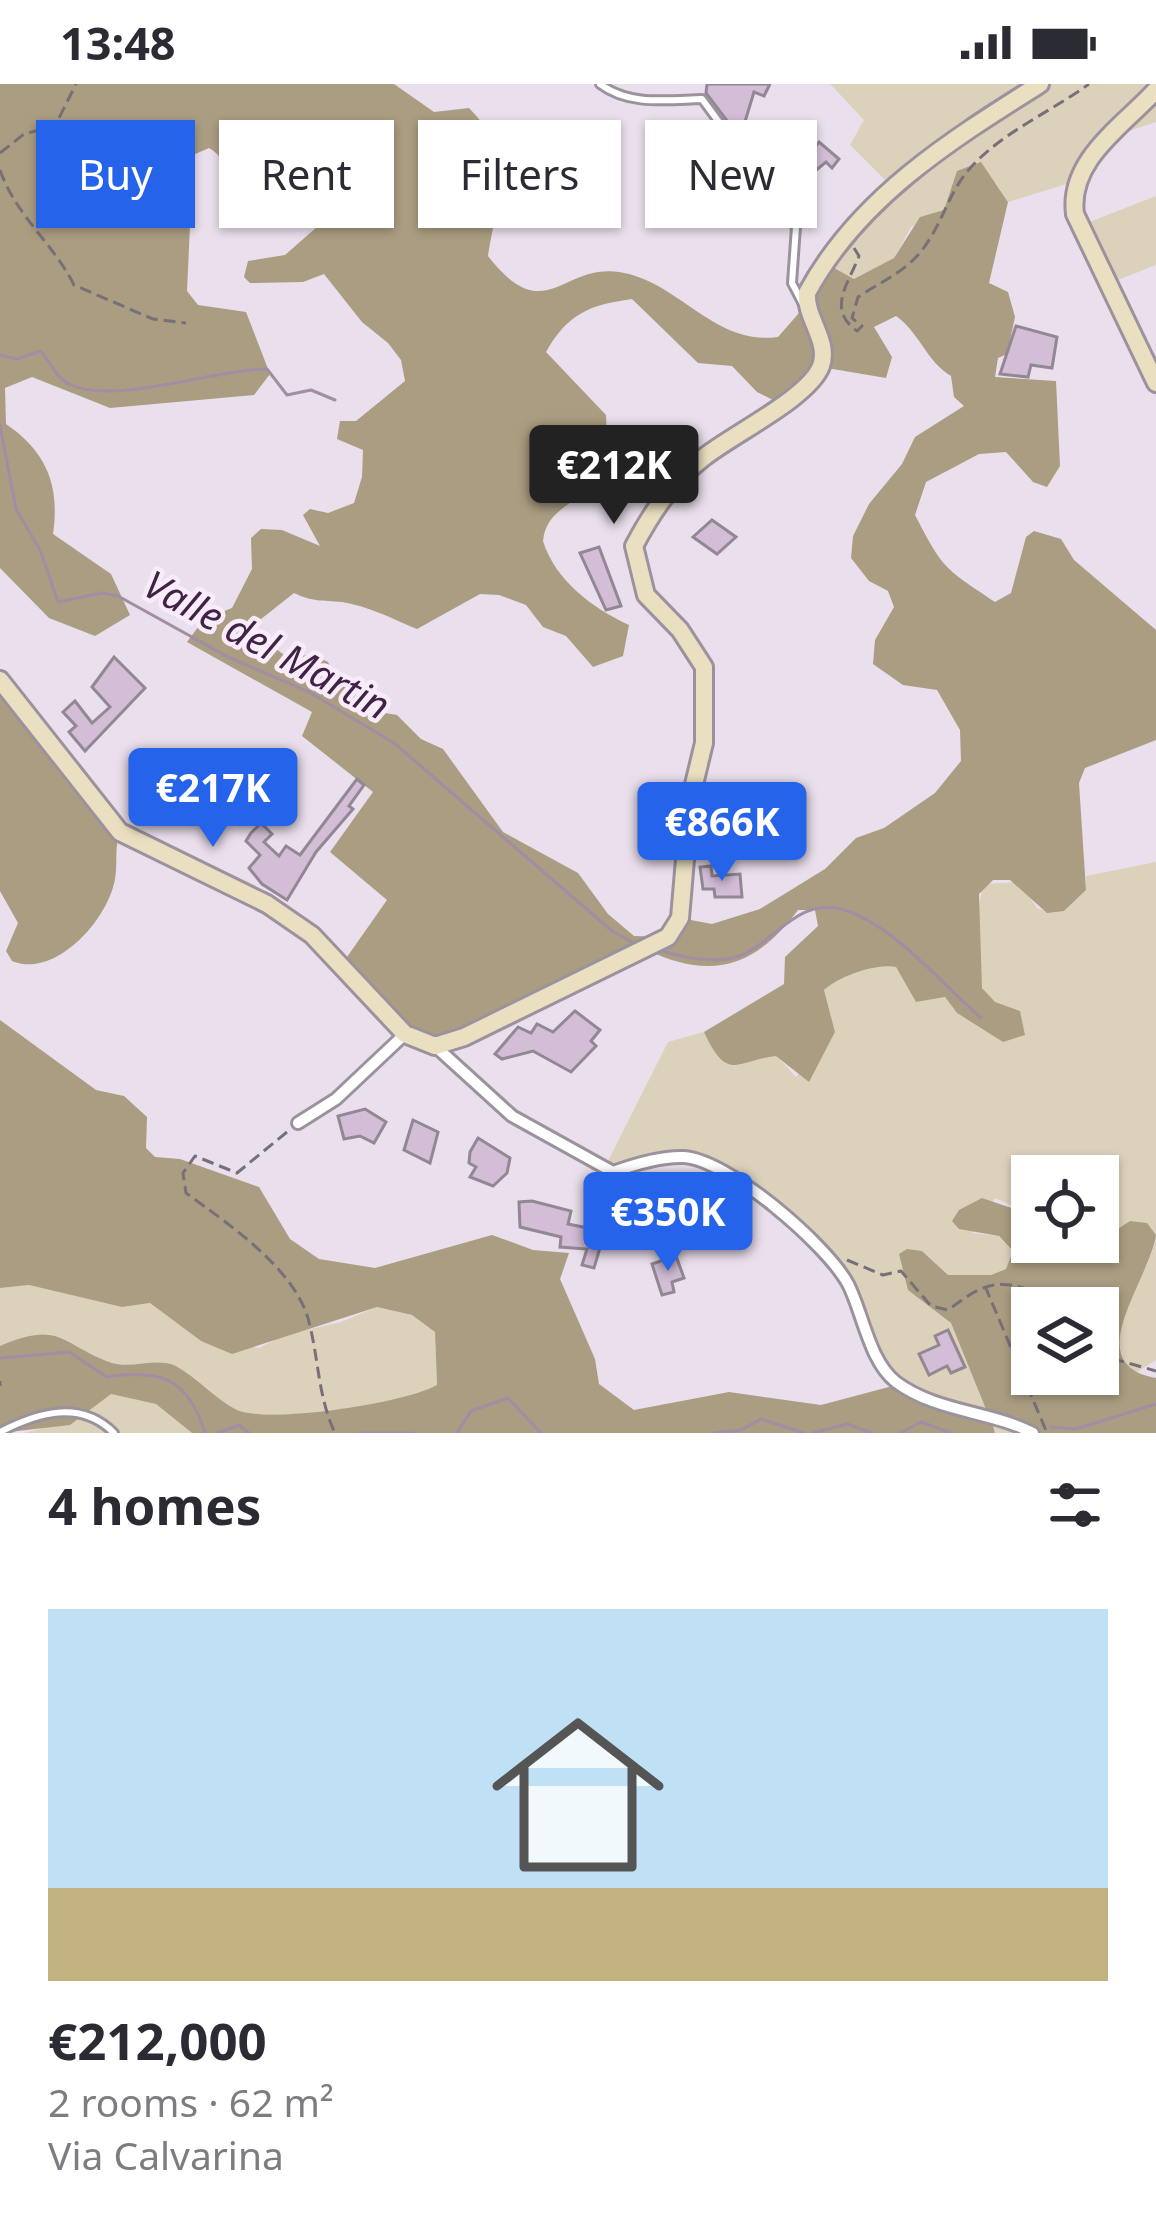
<!DOCTYPE html>
<html lang="en">
<head>
<meta charset="utf-8">
<style>
	:root { --surface:#fff; --page:#f7f7f7; --text:#2b2b33; --muted:#7c7c81; --accent:#2563eb }
	body { margin:0; font-family:"Noto Sans",sans-serif; background:var(--page); color:var(--text); height:100vh; display:flex; flex-direction:column; font-size:45px; white-space:nowrap }
	* { box-sizing:border-box; margin:0 }
	p { font-size:39px; color:var(--muted) }
	.icon { flex:none; width:66px; height:66px; fill:none; stroke:currentColor; stroke-width:2; stroke-linecap:round; stroke-linejoin:round }
	.map { position:relative; height:1349px; overflow:hidden }
	.details { display:flex; flex-direction:column; background:var(--surface); flex:1 }
	.details>* { flex:none }
	.top-card { position:absolute; left:36px; top:36px; width:1086px; height:108px; display:flex; gap:24px }
	.buttons { position:absolute; left:1011px; top:1071px; display:grid; gap:24px }
	.buttons a { display:grid; place-items:center; width:108px; height:108px; border-radius:0px; background:var(--surface); box-shadow:0 3px 9px #0004; font-size:60px }
	.price { position:absolute; translate:-50% -102px; padding:0 27px; border-radius:12px; background:var(--accent); color:#fff; font-size:39px; line-height:78px; filter:drop-shadow(0 3px 6px #0008) }
	.price::after { content:''; position:absolute; left:50%; top:72px; width:36px; height:27px; margin-left:-18px; background:inherit; clip-path:polygon(0 0,100% 0,50% 100%) }
	.price.current { background:#222; color:#fff }
	ul { padding:0; list-style:none }
	li { display:grid; align-content:center; gap:24px; height:636px; padding:0 48px }
	li span { display:grid; place-items:center; height:372px; border-radius:0px; color:#555 }
	li>.icon { margin-inline-start:auto }
	span .icon { width:216px; height:216px; fill:#fffc; stroke-width:1 }
	li b { font-size:51px }
	h2 { display:flex; justify-content:space-between; align-items:center; height:144px; padding:0 48px; font-size:51px }
	.chip { padding:0 42px; border-radius:0px; background:var(--surface); box-shadow:0 3px 9px #0004; font-size:42px; line-height:108px }
	.chip.current { background:var(--accent); color:#fff }
	.status { display:flex; justify-content:space-between; align-items:center; height:84px; padding:0 60px; background:var(--surface); direction:ltr }
	.status svg { height:33px; fill:currentColor }
	.map>svg:first-child { display:block }
	.green { fill:#dcd2bc }
	.forest { fill:#aa9d81; fill-rule:evenodd }
	.lines { fill:none; stroke-linecap:round; stroke-linejoin:round }
	.stream { stroke:#a18da4; stroke-width:3 }
	.building { fill:#d3bdd7; stroke:#928894; stroke-width:3 }
	.lane-casing { stroke:#9c929e; stroke-width:12 }
	.street-casing { stroke:#9c929e; stroke-width:16 }
	.secondary-casing { stroke:#9c929e; stroke-width:22 }
	.path { stroke:#787079; stroke-width:3; stroke-dasharray:12 6; stroke-linecap:butt }
	.lane { stroke:#fff; stroke-width:6 }
	.street { stroke:#fff; stroke-width:10 }
	.secondary { stroke:#eadfc0; stroke-width:16 }
	.labels { text-anchor:middle; stroke-width:9; stroke-linejoin:round; paint-order:stroke }
	.water-label { font-size:39px; font-style:italic; fill:#402245; stroke:#f8ecfa }
</style>
</head>
<body>
<div class="status"><b>13:48</b><svg viewBox="0 0 49 12"><path d="M0 12V9h3v3zM5 12V6h3v6zM10 12V3h3v9zM15 12V0h3v12zM26 1h20v11H26zM47 4h2v5h-2z"/></svg></div>
<div class="map">
<svg width="1156" height="1349" viewBox="0 0 1156 1349">
	<rect width="100%" height="100%" fill="#eadfec"/>
	<g class="green">
		<path d="M 830,0 L 1156,0 L 1156,38 L 1101,56 L 1070,99 L 1008,118 L 996,99 L 952,104 L 944,126 L 911,143 L 894,174 L 880,186 L 854,195 L 827,180 L 892,103 L 850,61 L 864,36 Z"/>
		<path d="M 1156,112 L 1156,181 L 1110,199 L 1079,142 Z"/>
		<path d="M 1156,778 L 1156,1151 L 1114,1146 L 1098,1157 L 1098,1092 L 1032,1092 L 1032,1131 L 995,1114 L 972,1149 L 998,1152 L 1013,1167 L 1006,1185 L 991,1191 L 948,1191 L 922,1167 L 909,1206 L 951,1239 L 973,1286 L 1028,1349 L 995,1349 L 991,1337 C 956,1322 910,1311 885,1281 C 865,1259 860,1223 845,1197 C 826,1164 755,1104 721,1086 C 676,1062 645,1098 605,1083 L 668,958 L 704,948 C 728,1000 737,977 776,971 L 796,993 L 835,948 L 824,906 C 840,892 875,879 896,883 L 916,918 L 945,913 L 957,929 L 1003,958 L 1020,927 C 1009,923 994,921 986,911 C 975,897 975,815 985,800 L 1018,798 L 1038,825 L 1064,827 L 1086,806 L 1086,792 Z"/>
		<path d="M 1156,1152 L 1156,1276 L 1134,1290 C 1095,1251 1149,1197 1156,1152 Z"/>
		<path d="M 29,1201 L 122,1223 L 150,1219 L 201,1257 L 259,1264 L 285,1251 L 341,1238 L 377,1223 L 412,1231 L 435,1248 L 437,1302 C 406,1319 269,1340 237,1326 C 216,1316 198,1293 176,1282 C 158,1273 132,1285 112,1279 C 62,1262 63,1235 0,1262 L 0,1204 Z"/>
		<path d="M 111,1310 L 156,1320 L 192,1349 L 24,1349 L 83,1334 L 91,1321 Z"/>
	</g>
	<g class="forest">
		<path d="M 0,0 L 394,0 L 434,28 L 469,24 C 525,83 498,101 488,172 C 545,245 561,180 619,188 C 679,197 714,262 778,253 L 806,221 L 827,180 L 854,195 L 894,174 L 920,133 L 944,126 L 957,87 L 981,78 L 1008,118 L 989,199 L 1008,208 L 1015,233 L 1007,270 L 998,274 L 995,293 L 1056,297 L 1060,382 L 1047,403 L 1033,398 L 1006,368 L 979,370 L 926,398 L 915,431 C 944,487 945,484 995,518 L 1011,509 L 1026,453 L 1034,447 L 1061,455 L 1074,476 L 1156,546 L 1156,656 L 1085,684 L 1079,699 L 1086,806 L 1064,827 L 1047,829 L 1010,796 L 993,796 L 979,810 L 982,904 L 995,918 L 1020,927 L 1025,951 L 1003,958 L 957,929 L 945,913 L 916,918 L 896,883 C 876,879 840,892 824,906 L 835,948 L 809,998 L 776,972 C 737,976 728,1000 704,948 L 784,900 L 785,873 L 818,842 L 815,826 L 798,826 C 755,884 711,897 645,865 L 435,962 L 405,950 L 340,883 L 387,816 L 330,768 L 373,708 L 302,652 L 312,628 L 187,558 L 204,535 L 232,524 L 252,485 L 251,454 L 261,445 L 282,446 L 320,462 L 303,431 L 310,425 L 328,429 L 354,419 L 362,393 L 363,366 L 337,355 L 340,337 L 356,337 L 405,297 L 401,276 L 388,259 L 362,238 L 324,190 L 303,198 L 250,199 L 244,193 L 248,177 L 285,171 L 318,142 C 300,83 281,107 237,89 C 224,83 222,71 209,64 L 186,74 L 183,100 L 191,120 L 187,207 L 198,221 L 246,228 L 270,290 L 254,311 L 110,324 L 32,293 L 5,304 L 6,340 C 47,368 60,402 53,450 L 111,490 L 130,531 L 95,552 L 49,534 L 0,484 ZM 632,215 L 698,279 L 732,282 L 757,308 L 781,320 L 821,283 L 886,294 L 892,273 L 874,243 L 896,232 C 920,249 926,277 951,292 L 954,313 L 964,322 L 915,353 L 902,380 L 869,420 L 853,452 L 851,474 L 869,497 L 888,507 L 894,523 L 875,556 L 873,580 L 903,601 L 937,606 L 960,646 L 961,677 L 935,709 L 884,744 L 856,754 L 825,785 L 760,825 L 712,840 L 680,834 L 668,853 L 634,852 L 608,830 L 578,789 L 503,748 L 443,665 L 421,655 L 397,631 L 379,628 L 337,596 L 328,578 L 311,570 L 289,575 L 255,548 L 256,539 L 294,509 C 313,518 322,516 342,518 C 368,522 393,535 417,545 L 480,510 L 499,511 L 526,521 L 543,543 L 566,552 L 593,583 L 623,572 L 629,541 C 592,524 555,496 543,457 C 546,425 576,421 593,399 C 608,381 607,353 606,331 L 546,268 C 568,229 590,221 632,215 Z"/>
		<path d="M 0,596 L 120,748 C 114,765 118,778 115,795 C 108,836 55,895 12,877 L 6,867 L 18,839 L 0,807 Z"/>
		<path d="M 0,936 L 96,1006 L 124,1012 L 147,1033 L 146,1064 L 155,1073 L 180,1075 L 259,1103 L 290,1155 L 319,1175 L 375,1184 L 492,1151 L 533,1166 L 569,1169 L 560,1195 L 595,1275 L 599,1300 L 634,1326 L 729,1308 L 821,1321 L 904,1299 L 990,1335 L 951,1239 L 908,1206 L 899,1170 L 907,1165 L 922,1167 L 948,1191 L 991,1191 L 1006,1185 L 1013,1167 L 999,1152 L 959,1145 L 952,1137 L 959,1126 L 982,1114 L 1032,1131 L 1032,1158 L 1098,1158 L 1130,1137 L 1147,1139 L 1156,1151 C 1149,1198 1078,1280 1156,1294 L 1156,1349 L 1028,1349 L 992,1339 L 995,1349 L 192,1349 L 156,1320 L 111,1310 L 70,1341 L 0,1349 L 0,1262 C 62,1235 62,1262 112,1279 C 132,1285 158,1273 176,1282 C 198,1294 216,1316 237,1326 C 269,1340 406,1319 437,1301 L 435,1248 L 412,1231 L 377,1223 L 232,1270 L 201,1257 L 150,1219 L 122,1223 L 29,1201 L 0,1204 ZM 1032,1224 L 1098,1224 L 1098,1290 L 1032,1290 Z"/>
	</g>
	<g class="lines">
		<g class="stream">
			<path d="M 0,271 L 17,275 L 40,267 C 51,277 55,294 71,301 C 116,321 217,285 267,285 L 287,311 L 311,306 L 335,316"/>
			<path d="M 0,342 L 16,425 L 40,466 L 58,518 L 102,509 L 118,512 L 228,573 L 309,608 L 394,659 L 612,847 L 634,859"/>
			<path d="M 659,866 C 684,874 716,881 742,871 C 775,857 798,814 841,825 C 891,838 943,901 981,934"/>
			<path d="M 0,1274 L 69,1268 L 107,1293 C 159,1285 188,1293 205,1349"/>
			<path d="M 1051,1343 L 1076,1345 L 1156,1320"/>
			<path d="M 218,1349 L 239,1341 L 249,1349"/>
			<path d="M 360,1349 L 413,1349"/>
			<path d="M 457,1349 L 471,1327 L 508,1314 L 541,1349"/>
			<path d="M 714,1349 L 741,1346 L 761,1335 L 804,1349"/>
			<path d="M 813,1349 L 847,1340 L 872,1349"/>
			<path d="M 900,1349 L 921,1338 L 951,1349"/>
		</g>
	</g>
	<g class="building">
		<path d="M 770,0 L 764,12 L 754,8 L 740,54 L 706,9 L 707,0 Z"/>
		<path d="M 819,58 L 839,75 L 832,84 L 826,78 L 804,96 L 797,94 L 784,76 L 800,59 L 809,70 Z"/>
		<path d="M 1016,242 L 1057,253 L 1052,284 L 1031,281 L 1028,293 L 1000,290 Z"/>
		<path d="M 712,436 L 736,453 L 717,470 L 693,453 Z"/>
		<path d="M 599,463 L 621,522 L 606,526 L 580,469 Z"/>
		<path d="M 114,573 L 145,604 L 85,667 L 69,648 L 76,642 L 63,628 L 75,617 L 92,639 L 110,623 L 92,603 Z"/>
		<path d="M 357,695 L 364,701 L 349,722 L 353,725 L 316,768 L 287,816 L 262,800 L 249,784 L 260,771 L 246,757 L 251,749 L 261,739 L 272,750 L 264,758 L 279,772 L 286,762 L 300,771 Z"/>
		<path d="M 711,782 L 712,792 L 740,790 L 742,813 L 715,813 L 714,805 L 703,805 L 700,783 Z"/>
		<path d="M 575,927 L 600,946 L 591,957 L 596,962 L 571,988 L 533,967 L 502,975 L 495,970 L 518,943 L 531,949 L 537,940 L 553,948 Z"/>
		<path d="M 365,1025 L 386,1038 L 374,1059 L 360,1052 L 344,1055 L 338,1032 Z"/>
		<path d="M 413,1036 L 438,1048 L 430,1079 L 404,1066 Z"/>
		<path d="M 478,1054 L 510,1074 L 507,1089 L 493,1102 L 470,1093 L 476,1083 L 469,1079 L 470,1068 Z"/>
		<path d="M 532,1117 L 571,1127 L 568,1140 L 593,1145 L 595,1139 L 601,1140 L 605,1147 L 594,1184 L 582,1181 L 587,1165 L 560,1163 L 561,1153 L 520,1143 L 519,1118 Z"/>
		<path d="M 676,1172 L 684,1194 L 672,1198 L 674,1208 L 662,1211 L 652,1180 Z"/>
		<path d="M 948,1246 L 965,1283 L 951,1289 L 947,1282 L 929,1291 L 919,1270 L 939,1261 L 935,1252 Z"/>
	</g>
	<g class="lines">
		<defs>
			<g id="lane">
				<path d="M 600,0 C 629,22 667,16 702,15 L 796,143 L 792,199 L 803,220"/>
				<path d="M 0,1348 C 37,1329 80,1315 114,1349"/>
			</g>
			<g id="street">
				<path d="M 435,962 L 512,1032 L 613,1088 C 635,1080 661,1072 684,1073 C 729,1076 827,1161 848,1200 C 863,1229 869,1277 896,1298 C 936,1328 991,1327 1033,1349"/>
				<path d="M 298,1039 L 336,1015 L 405,950"/>
			</g>
			<g id="secondary">
				<path d="M 1156,6 C 1123,42 1068,76 1075,130 L 1156,299"/>
				<path d="M 0,596 L 120,748 L 267,820 L 312,851 L 405,950 L 435,962 L 464,953 L 668,853 L 680,834 L 690,717 L 704,659 L 704,583 L 680,546 L 646,511 L 634,462 C 652,428 672,398 703,374 C 731,351 809,314 821,282 C 830,257 805,234 807,209 C 858,114 951,56 1040,0"/>
			</g>
		</defs>
		<use href="#lane" class="lane-casing"/>
		<use href="#street" class="street-casing"/>
		<use href="#secondary" class="secondary-casing"/>
		<g class="path">
			<path d="M 0,69 L 24,50 L 55,42 L 76,0"/>
			<path d="M 0,86 C 16,132 53,159 74,201 L 153,235 L 186,239"/>
			<path d="M 854,164 L 859,172 C 849,199 826,225 857,247 L 862,242 L 852,234 L 858,213 C 882,197 908,187 925,162 C 944,136 949,106 973,81 C 1005,47 1052,27 1089,0"/>
			<path d="M 287,1048 L 237,1089 L 195,1072 L 183,1089 L 186,1109 C 227,1139 296,1185 309,1238 C 319,1277 318,1313 335,1349"/>
			<path d="M 847,1176 L 883,1191 L 901,1187 L 931,1222 L 948,1226 C 978,1204 993,1193 1030,1206 L 1037,1224"/>
			<path d="M 985,1202 L 1047,1349"/>
			<path d="M 1098,1287 L 1113,1298 L 1117,1276 L 1156,1287"/>
			<path d="M 0,1297 L 0,1302"/>
		</g>
		<use href="#lane" class="lane"/>
		<use href="#street" class="street"/>
		<use href="#secondary" class="secondary"/>
	</g>
	<g class="labels">
		<g class="water-label">
			<text transform="translate(267 561) rotate(28)" y="14">Valle del Martin</text>
		</g>
	</g>
</svg>
<div class="buttons">
<a><svg class="icon" aria-label="locate" viewBox="0 0 24 24"><circle cx="12" cy="12" r="6"/><path d="M12 2v4M12 18v4M2 12h4M18 12h4"/></svg></a>
<a><svg class="icon" aria-label="layers" viewBox="0 0 24 24"><path d="M12 4l9 5-9 5-9-5zM3 14l9 5 9-5"/></svg></a>
</div>
<b class="price current" style="left:614px;top:443px">€212K</b>
<b class="price" style="left:213px;top:766px">€217K</b>
<b class="price" style="left:722px;top:800px">€866K</b>
<b class="price" style="left:668px;top:1190px">€350K</b>
<div class="top-card">
<a class="chip current">Buy</a>
<a class="chip">Rent</a>
<a class="chip">Filters</a>
<a class="chip">New</a>
</div>
</div>
<section class="details">
<h2>4 homes<svg class="icon" aria-label="filters" viewBox="0 0 24 24"><path d="M4 7h16M4 17h16"/><circle cx="9" cy="7" r="2"/><circle cx="15" cy="17" r="2"/></svg></h2>
<ul>
<li><span style="background:linear-gradient(#bfe0f5 75%,#c2b280 0)"><svg class="icon" aria-label="home" viewBox="0 0 24 24"><path d="M3 11l9-7 9 7M6 9v11h12V9"/></svg></span><div><b>€212,000</b><p>2 rooms · 62 m²</p><p>Via Calvarina</p></div></li>
</ul>
</section>
</body>
</html>
